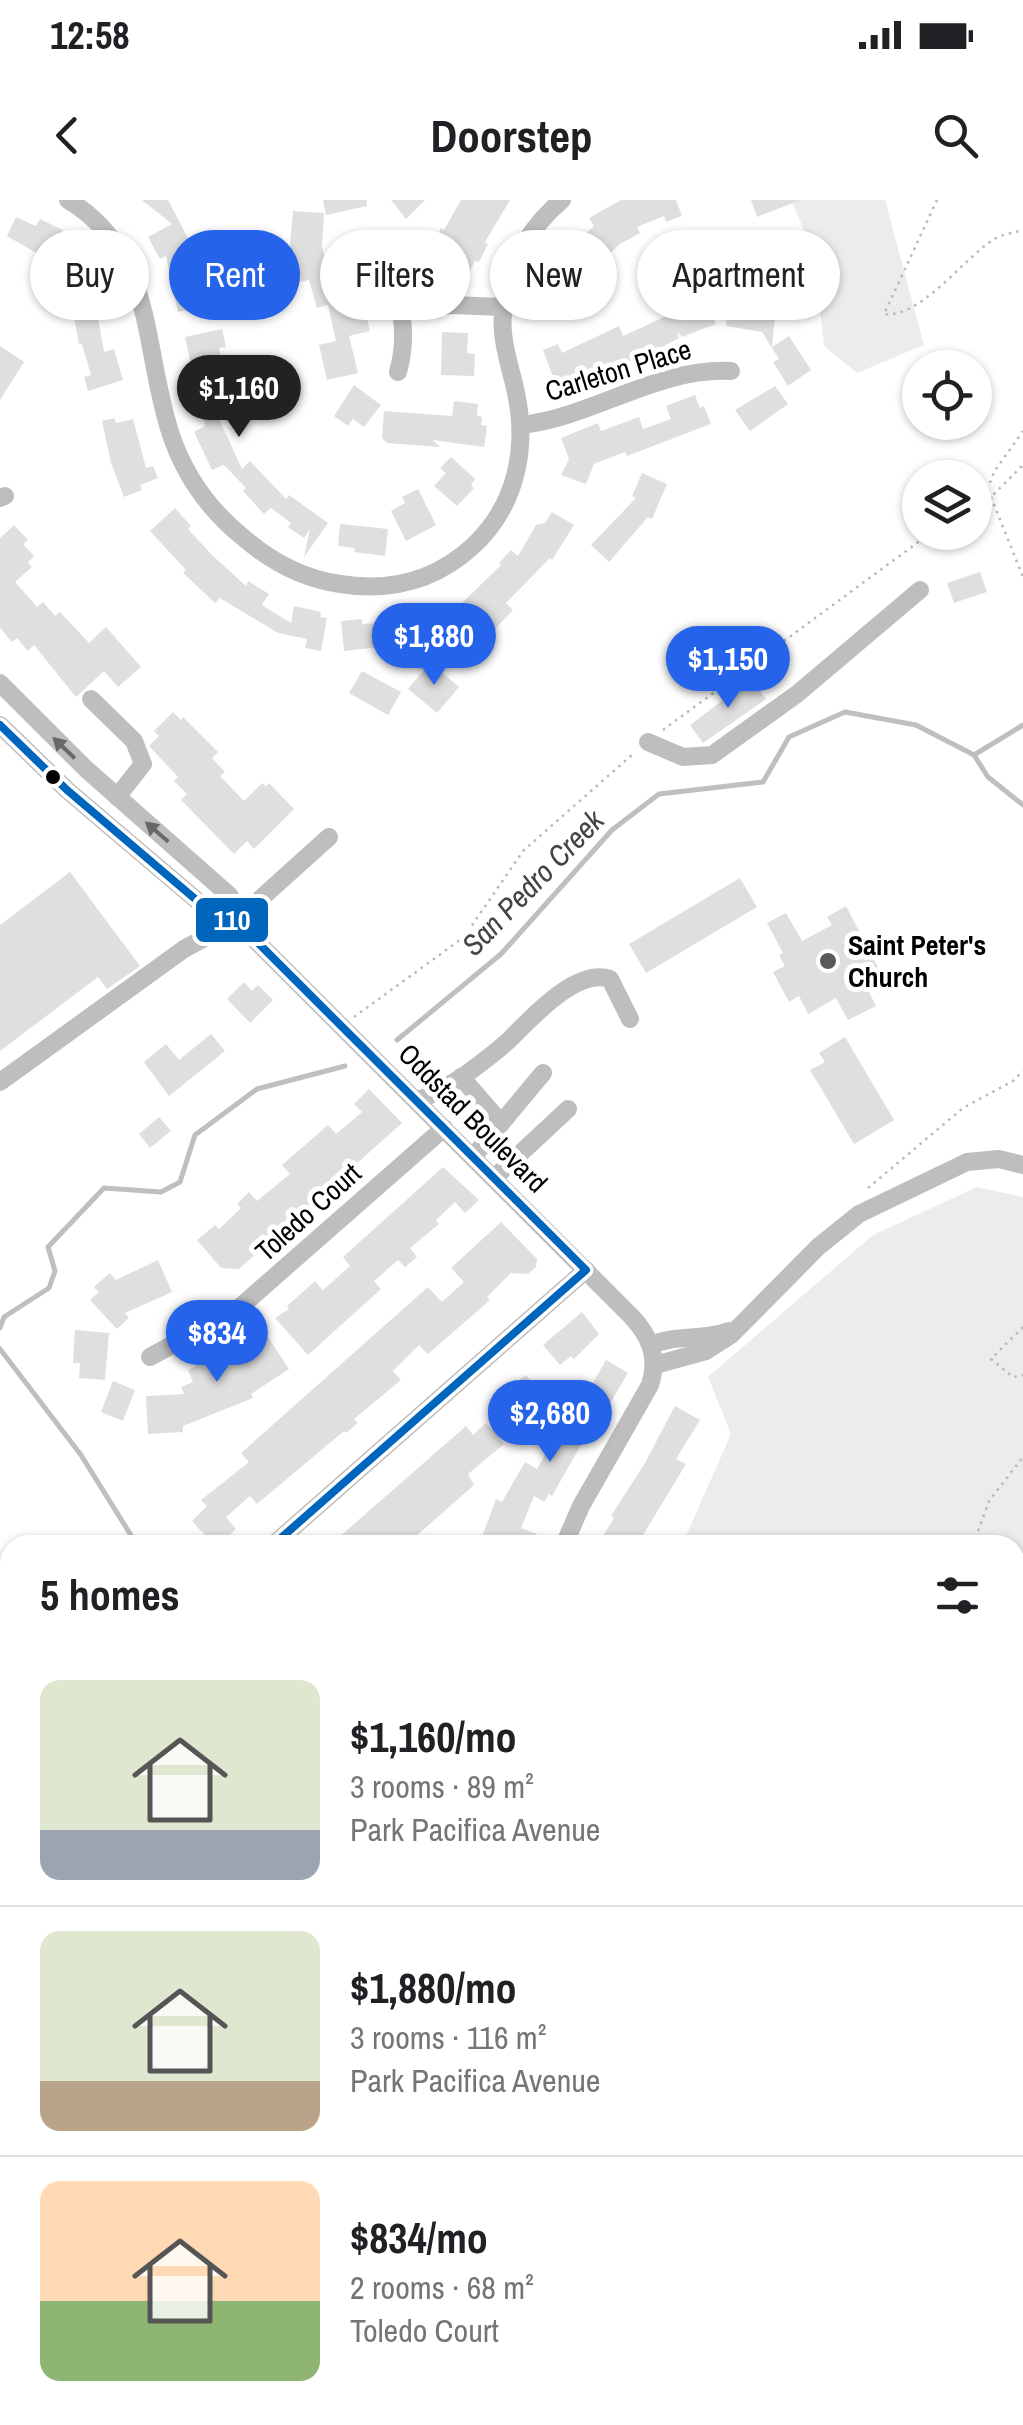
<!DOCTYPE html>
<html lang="en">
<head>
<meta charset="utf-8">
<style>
	:root { --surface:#fff; --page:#f2f2f2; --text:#202124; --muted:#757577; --line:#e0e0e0; --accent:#2563eb }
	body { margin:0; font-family:"Archivo Narrow",sans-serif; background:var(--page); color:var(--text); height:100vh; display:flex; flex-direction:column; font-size:38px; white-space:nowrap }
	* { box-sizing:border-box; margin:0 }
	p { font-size:32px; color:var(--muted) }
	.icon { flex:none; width:55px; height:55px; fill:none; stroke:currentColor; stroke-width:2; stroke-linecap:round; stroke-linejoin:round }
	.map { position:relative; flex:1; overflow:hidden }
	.sheet { position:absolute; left:0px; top:1335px; width:1025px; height:890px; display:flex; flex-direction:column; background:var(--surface); border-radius:30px 30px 0 0; box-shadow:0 2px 8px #0004 }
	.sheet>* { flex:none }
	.guide { position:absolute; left:30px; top:30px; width:965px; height:90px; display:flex; gap:20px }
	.tools { position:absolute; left:902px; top:150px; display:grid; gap:20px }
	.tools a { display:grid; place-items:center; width:90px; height:90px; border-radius:50%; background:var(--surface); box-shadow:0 2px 8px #0004; font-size:50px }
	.price { position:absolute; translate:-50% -85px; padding:0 22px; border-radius:35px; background:var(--accent); color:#fff; font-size:32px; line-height:65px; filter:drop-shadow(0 2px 5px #0008) }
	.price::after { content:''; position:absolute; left:50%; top:60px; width:30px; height:22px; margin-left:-15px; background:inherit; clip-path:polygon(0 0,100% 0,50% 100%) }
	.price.active { background:#222; color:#fff }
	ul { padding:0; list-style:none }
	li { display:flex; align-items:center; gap:30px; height:250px; padding:0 40px }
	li+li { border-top:2px solid var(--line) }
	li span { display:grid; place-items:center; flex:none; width:280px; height:200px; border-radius:20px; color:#555 }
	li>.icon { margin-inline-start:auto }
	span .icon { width:120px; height:120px; fill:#fffc; stroke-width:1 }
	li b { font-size:42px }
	h2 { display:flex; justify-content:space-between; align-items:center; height:120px; padding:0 40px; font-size:42px }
	.tag { padding:0 35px; border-radius:45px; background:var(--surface); box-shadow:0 2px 8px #0004; font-size:35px; line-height:90px }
	.tag.active { background:var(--accent); color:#fff }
	.status { display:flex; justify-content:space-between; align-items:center; height:70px; padding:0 50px; background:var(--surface); direction:ltr }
	.status svg { height:28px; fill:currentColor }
	header { display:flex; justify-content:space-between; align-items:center; height:130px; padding:0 40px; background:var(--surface); font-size:45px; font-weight:700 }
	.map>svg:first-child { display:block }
	.green { fill:#ececec }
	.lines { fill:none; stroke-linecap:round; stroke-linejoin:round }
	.stream { stroke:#bfbfbf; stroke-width:5 }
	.building { fill:#dfdfdf }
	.path { stroke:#b9b9b9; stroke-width:2.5; stroke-dasharray:2.5 5; stroke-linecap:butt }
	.minor { stroke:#bebebe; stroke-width:18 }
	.bus-1-casing { stroke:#fff; stroke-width:15 }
	.bus-1 { stroke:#0065bd; stroke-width:8 }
	.oneway { fill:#686868 }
	.bus-dot { fill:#000; stroke:#fff; stroke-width:4 }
	.poi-dot { fill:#595959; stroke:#fff; stroke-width:4 }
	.labels { text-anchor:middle; stroke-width:10; stroke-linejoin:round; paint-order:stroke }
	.street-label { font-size:28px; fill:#000; stroke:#fff }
	.poi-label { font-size:28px; font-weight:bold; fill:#000; stroke:#fff; text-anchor:start }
	.water-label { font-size:30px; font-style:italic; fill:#444; stroke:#fff }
	.line-badge { stroke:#fff; stroke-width:4 }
	.badge-label { font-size:28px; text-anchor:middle; font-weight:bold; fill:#fff }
</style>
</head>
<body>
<div class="status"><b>12:58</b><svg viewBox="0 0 49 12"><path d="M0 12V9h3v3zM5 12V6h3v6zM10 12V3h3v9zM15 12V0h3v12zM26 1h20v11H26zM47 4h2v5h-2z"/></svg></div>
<header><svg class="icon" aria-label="back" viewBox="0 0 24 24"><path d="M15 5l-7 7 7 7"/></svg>Doorstep<svg class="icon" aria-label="search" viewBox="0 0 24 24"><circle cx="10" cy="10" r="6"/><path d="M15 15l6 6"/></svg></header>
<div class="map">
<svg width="1023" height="2225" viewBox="0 0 1023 2225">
	<rect width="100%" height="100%" fill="#fff"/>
	<g class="green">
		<path d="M 791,0 L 885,0 L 924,145 L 857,173 L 824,146 L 814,53 Z"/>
		<path d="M 977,987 L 1023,997 L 1023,2225 L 964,2225 L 967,2215 L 1015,2215 L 1015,1345 L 682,1345 L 731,1234 L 708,1177 L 873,1035 Z"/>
	</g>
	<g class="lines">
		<g class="stream">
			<path d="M 974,555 L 988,577 L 1023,605"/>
			<path d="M 974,555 L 1023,525"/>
			<path d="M 397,840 L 501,754 L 612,630 L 659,594 L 763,582 L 789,537 L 845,512 L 916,525 L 974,555"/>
			<path d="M 0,1128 L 4,1117 L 49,1088 L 55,1071 L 48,1047 L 104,988 L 161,992 L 180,982 L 195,935 L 257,889 L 345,866"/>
			<path d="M 0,1149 L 81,1255 L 137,1345"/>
			<path d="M 255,2225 L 257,2215"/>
		</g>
	</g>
	<g class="building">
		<path d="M 142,0 L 168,0 L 190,42 L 187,44 L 203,79 L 205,79 L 207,88 L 215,86 L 219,102 L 178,112 L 166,56 L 160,59 L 148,37 L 172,24 Z"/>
		<path d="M 323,0 L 367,0 L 367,6 L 326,15 Z"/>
		<path d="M 391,0 L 425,0 L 406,19 Z"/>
		<path d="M 461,0 L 510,0 L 485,42 L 488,44 L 479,62 L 475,61 L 462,86 L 422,65 L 441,28 L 444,30 Z"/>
		<path d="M 621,0 L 676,0 L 682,16 L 666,22 L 664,16 L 637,27 L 640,33 L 620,44 L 578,84 L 555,60 L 564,51 L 561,47 L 572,36 L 577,41 L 594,26 L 589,18 Z"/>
		<path d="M 751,0 L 798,0 L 798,1 L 757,17 Z"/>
		<path d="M 293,11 L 324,13 L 322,46 L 330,79 L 339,76 L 346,104 L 355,102 L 358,116 L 366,114 L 370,131 L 349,136 L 358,173 L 327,180 L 319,145 L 336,141 L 328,105 L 317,108 L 309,80 L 299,82 L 293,57 L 289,57 Z"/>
		<path d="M 16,17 L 36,26 L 40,19 L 63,30 L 60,34 L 79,58 L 82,56 L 96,74 L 104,117 L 98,118 L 104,152 L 114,149 L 123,180 L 88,191 L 84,177 L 91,175 L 82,144 L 79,144 L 71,101 L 83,98 L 57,65 L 7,36 Z"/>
		<path d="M 729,92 L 777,97 L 772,147 L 789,136 L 811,170 L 788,186 L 773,162 L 779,159 L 762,132 L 726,126 Z"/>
		<path d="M 706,98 L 716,124 L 682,137 L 678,132 L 679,138 L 657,150 L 658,152 L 600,177 L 598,174 L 558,190 L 543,150 L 558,144 L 562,153 L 619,126 L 623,136 Z"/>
		<path d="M 222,129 L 226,147 L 219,148 L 222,164 L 217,165 L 227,209 L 216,212 L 242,269 L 250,261 L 286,299 L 289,295 L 328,323 L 304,357 L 310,329 L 304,338 L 288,327 L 291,323 L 271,308 L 264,314 L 243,291 L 246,288 L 227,268 L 223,265 L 212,270 L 194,232 L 205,226 L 185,137 Z"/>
		<path d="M 442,132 L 468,133 L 467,153 L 475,154 L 474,176 L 441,175 Z"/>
		<path d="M 0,146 L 24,162 L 0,200 Z"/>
		<path d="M 354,185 L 381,205 L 364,227 L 353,219 L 348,226 L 334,216 Z"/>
		<path d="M 775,186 L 788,204 L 750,231 L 735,210 Z"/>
		<path d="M 695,195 L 700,208 L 704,206 L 711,224 L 627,256 L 625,252 L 594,264 L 586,284 L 561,275 L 569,259 L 561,238 L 598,223 L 601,231 L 639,217 L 643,229 L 671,219 L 666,206 Z"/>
		<path d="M 454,201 L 478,204 L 477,216 L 482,217 L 481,225 L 487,226 L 484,247 L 433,240 L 440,247 L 387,243 L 382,238 L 384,211 L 452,216 Z"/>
		<path d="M 114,218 L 116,223 L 133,219 L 146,268 L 153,266 L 158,278 L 140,285 L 142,290 L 124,297 L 111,263 L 102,221 Z"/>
		<path d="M 451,257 L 475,279 L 471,285 L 474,288 L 457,306 L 434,286 L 446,273 L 440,268 Z"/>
		<path d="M 642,273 L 667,284 L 652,319 L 648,317 L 609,362 L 591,345 L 636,298 L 632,296 Z"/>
		<path d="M 418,289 L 436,325 L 406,341 L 391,311 L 405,303 L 402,297 Z"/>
		<path d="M 175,308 L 191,326 L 188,329 L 212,355 L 246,386 L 248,381 L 269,394 L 262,405 L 291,423 L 294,406 L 321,412 L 320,417 L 327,418 L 321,451 L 305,448 L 307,439 L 278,433 L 220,398 L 215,403 L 183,373 L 186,370 L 150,331 Z"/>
		<path d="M 552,312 L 574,325 L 552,360 L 550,358 L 506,403 L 513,410 L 490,434 L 478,422 L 422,448 L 409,419 L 434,408 L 437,415 L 460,405 L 501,365 L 499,363 L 511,350 L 518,356 L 536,325 L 545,323 Z"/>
		<path d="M 340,324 L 388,329 L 385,356 L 354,352 L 355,348 L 338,346 Z"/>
		<path d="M 14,325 L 28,340 L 23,344 L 34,356 L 28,362 L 32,367 L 15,382 L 37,407 L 43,402 L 55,416 L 60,412 L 89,443 L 106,427 L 141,467 L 118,487 L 104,471 L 76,497 L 34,445 L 28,451 L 17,438 L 12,442 L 0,428 L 0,338 Z"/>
		<path d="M 980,372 L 987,392 L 954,403 L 947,383 Z"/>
		<path d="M 362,419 L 362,424 L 378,423 L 380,447 L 344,451 L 341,421 Z"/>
		<path d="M 430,463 L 459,487 L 437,513 L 408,489 Z"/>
		<path d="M 362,471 L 401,492 L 388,515 L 349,493 Z"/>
		<path d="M 751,479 L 766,499 L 703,543 L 690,525 Z"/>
		<path d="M 173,512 L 181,520 L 183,517 L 218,552 L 212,558 L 225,572 L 220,576 L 244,601 L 262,583 L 266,586 L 269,583 L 294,609 L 254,649 L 247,641 L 234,654 L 181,600 L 187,594 L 174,581 L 178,577 L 149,546 L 159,536 L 154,531 Z"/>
		<path d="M 70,672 L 140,766 L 107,789 L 98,777 L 0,851 L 0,725 Z"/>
		<path d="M 740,678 L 757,707 L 646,773 L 629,744 Z"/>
		<path d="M 846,706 L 880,771 L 863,780 L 876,806 L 848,820 L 836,798 L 808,814 L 799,796 L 789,802 L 773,772 L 785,766 L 779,755 L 783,753 L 767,723 L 786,713 L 802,741 L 832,725 L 827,717 Z"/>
		<path d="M 244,782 L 252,791 L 258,785 L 273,800 L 250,823 L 227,799 Z"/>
		<path d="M 211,834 L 225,851 L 169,896 L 144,862 L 166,844 L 179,860 Z"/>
		<path d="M 845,837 L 894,920 L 854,944 L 810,870 L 825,862 L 819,853 Z"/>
		<path d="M 369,889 L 402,923 L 239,1069 L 221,1068 L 197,1040 L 215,1025 L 219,1029 L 241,1008 L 237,1004 L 249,992 L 257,1001 L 290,974 L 282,965 L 328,925 L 336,934 L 362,912 L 354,904 Z"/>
		<path d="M 159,917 L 171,931 L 150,948 L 139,934 Z"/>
		<path d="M 443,967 L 479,1000 L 465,1013 L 455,1002 L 436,1020 L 439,1024 L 410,1048 L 417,1057 L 405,1067 L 398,1060 L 374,1081 L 381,1089 L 308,1155 L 275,1118 L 289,1109 L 287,1106 L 315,1081 L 323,1090 L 350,1066 L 343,1057 Z"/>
		<path d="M 501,1022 L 537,1059 L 536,1067 L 528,1074 L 511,1073 L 487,1097 L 490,1100 L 428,1154 L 419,1145 L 393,1171 L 401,1180 L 354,1219 L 358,1223 L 346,1233 L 344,1231 L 257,1304 L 250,1296 L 226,1317 L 236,1329 L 219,1345 L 214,1345 L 192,1321 L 207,1306 L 201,1300 L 249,1262 L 241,1253 L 428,1087 L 442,1102 L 464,1082 L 451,1068 Z"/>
		<path d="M 158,1060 L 172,1092 L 125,1113 L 129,1118 L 117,1129 L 90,1100 L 99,1092 L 94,1087 L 110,1073 L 116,1080 Z"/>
		<path d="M 582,1112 L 599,1134 L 574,1159 L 571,1156 L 560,1165 L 543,1145 Z"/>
		<path d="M 75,1130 L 109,1133 L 105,1180 L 79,1178 L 80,1163 L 73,1163 Z"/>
		<path d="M 264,1131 L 289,1169 L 251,1194 L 253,1198 L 183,1226 L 183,1232 L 148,1234 L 146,1196 L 184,1194 L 181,1187 L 193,1182 L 188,1170 Z"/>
		<path d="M 606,1160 L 628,1173 L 603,1215 L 599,1213 L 552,1296 L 549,1294 L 544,1302 L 534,1296 L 521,1328 L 537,1334 L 532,1345 L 479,1345 L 496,1299 L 502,1302 L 525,1262 L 537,1269 L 559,1231 L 564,1234 Z"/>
		<path d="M 526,1175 L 542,1194 L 514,1216 L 511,1212 L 500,1221 L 487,1205 Z"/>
		<path d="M 113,1181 L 135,1190 L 123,1221 L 101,1212 Z"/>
		<path d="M 675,1206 L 700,1220 L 676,1259 L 686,1264 L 637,1345 L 612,1345 L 601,1339 L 614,1318 L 611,1316 L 645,1263 Z"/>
		<path d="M 486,1223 L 504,1244 L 468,1274 L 474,1285 L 406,1345 L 330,1345 L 466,1226 L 473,1235 Z"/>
	</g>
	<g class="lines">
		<g class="path">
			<path d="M 937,0 L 884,114 C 920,119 964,58 993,40 C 1001,34 1013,33 1023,30"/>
			<path d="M 991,297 L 1023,377"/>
			<path d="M 982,304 L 994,272 L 1023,231"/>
			<path d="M 975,307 L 991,297 L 1023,265"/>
			<path d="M 663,530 L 932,332"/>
			<path d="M 354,817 L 464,737 L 523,651 L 633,554"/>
			<path d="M 868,988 L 963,908 L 1013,881 L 1023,871"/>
			<path d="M 1023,1127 L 991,1159 L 1013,1177 L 1023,1175"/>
			<path d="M 973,1345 L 989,1301 L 1023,1257"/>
			<path d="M 1015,1563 L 1023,1539"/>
			<path d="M 1015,1578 L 1023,1594"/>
			<path d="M 1015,1614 L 1023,1623"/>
		</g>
		<g class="minor">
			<path d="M 68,0 C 156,53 142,148 171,235 C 185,276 211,312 245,339 C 272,362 304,379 340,384 C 390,392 435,381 473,346 C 516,306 528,249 516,193 C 512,173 505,154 503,133 C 499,80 522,34 562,0"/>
			<path d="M 366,42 C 398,77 411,126 398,172"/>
			<path d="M 400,110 L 452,105 L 503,107"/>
			<path d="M 521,225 C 594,217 657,167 731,171"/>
			<path d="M 0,298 L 5,296"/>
			<path d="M 0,483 L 86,569 L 230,696 L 236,721 L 631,1116 C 650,1136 659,1157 650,1185 L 581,1306 L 564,1345"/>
			<path d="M 91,499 L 134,541 L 143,564 L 117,597"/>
			<path d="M 0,525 L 67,590 L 214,715 L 236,721"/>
			<path d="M 648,542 L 683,557 L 712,555 L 797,494 L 920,390"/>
			<path d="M 461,877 L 501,923"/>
			<path d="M 0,882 L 184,749 L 236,721 L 329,637"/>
			<path d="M 418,901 C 433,893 451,885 465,875 C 480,864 495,853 508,841 C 530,820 576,767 610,779 L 630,819"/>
			<path d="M 473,957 L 543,873"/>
			<path d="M 494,978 L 568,909"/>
			<path d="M 651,1145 C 677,1134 703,1141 729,1131"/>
			<path d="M 150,1157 L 239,1108 L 444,928"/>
			<path d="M 655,1165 L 706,1151 L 731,1135 L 818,1047 L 859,1014 L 967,962 L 999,959 L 1023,965"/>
			<path d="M 273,1345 L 586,1070"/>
			<path d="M 0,1813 L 10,1786"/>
			<path d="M 115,2215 L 115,2225"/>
			<path d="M 369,2225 L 371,2215"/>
		</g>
		<defs>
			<path id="bus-1" d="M 0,525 L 67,590 L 214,715 L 236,721 L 586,1070 L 273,1345"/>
		</defs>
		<use href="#bus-1" class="bus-1-casing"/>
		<use href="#bus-1" class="bus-1"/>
	</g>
	<defs><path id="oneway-solid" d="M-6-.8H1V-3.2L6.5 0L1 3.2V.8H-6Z" transform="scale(2.5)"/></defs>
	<g class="oneway">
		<use href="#oneway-solid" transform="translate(64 548) rotate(-136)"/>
		<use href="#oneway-solid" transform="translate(157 632) rotate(-139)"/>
	</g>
	<circle class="bus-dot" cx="53" cy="577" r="9"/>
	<circle class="poi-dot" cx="828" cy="761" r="10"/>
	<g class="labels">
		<g class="street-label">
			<text transform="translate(618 170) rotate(-17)" y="10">Carleton Place</text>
			<text transform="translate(473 918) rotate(45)" y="10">Oddstad Boulevard</text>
			<text transform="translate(308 1012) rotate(-42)" y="10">Toledo Court</text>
		</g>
		<g class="poi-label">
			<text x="848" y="755">Saint Peter's<tspan x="848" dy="32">Church</tspan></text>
		</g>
		<g class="water-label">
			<text transform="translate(533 683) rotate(-46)" y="10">San Pedro Creek</text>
		</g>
	</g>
	<rect class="line-badge" x="194" y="696" width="76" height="48" rx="10" fill="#0065bd"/>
	<g class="badge-label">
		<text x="232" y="730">110</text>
	</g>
</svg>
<div class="tools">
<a><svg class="icon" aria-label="locate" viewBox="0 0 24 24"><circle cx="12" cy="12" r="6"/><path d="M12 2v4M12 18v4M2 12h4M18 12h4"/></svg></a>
<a><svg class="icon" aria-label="layers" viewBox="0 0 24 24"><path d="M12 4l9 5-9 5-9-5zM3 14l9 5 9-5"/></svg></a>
</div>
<b class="price active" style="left:239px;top:240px">$1,160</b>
<b class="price" style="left:434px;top:488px">$1,880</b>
<b class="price" style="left:728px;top:511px">$1,150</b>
<b class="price" style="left:217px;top:1185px">$834</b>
<b class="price" style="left:550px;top:1265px">$2,680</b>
<div class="guide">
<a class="tag">Buy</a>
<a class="tag active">Rent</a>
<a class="tag">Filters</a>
<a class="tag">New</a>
<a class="tag">Apartment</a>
</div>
<section class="sheet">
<h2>5 homes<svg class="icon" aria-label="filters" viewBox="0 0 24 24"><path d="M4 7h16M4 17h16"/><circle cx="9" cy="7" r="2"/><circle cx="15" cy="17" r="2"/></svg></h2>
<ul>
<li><span style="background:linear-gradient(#dfe7d0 75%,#9aa5b1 0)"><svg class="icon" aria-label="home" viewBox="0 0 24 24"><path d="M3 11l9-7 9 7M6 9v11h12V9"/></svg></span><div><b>$1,160/mo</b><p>3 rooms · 89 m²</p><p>Park Pacifica Avenue</p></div></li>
<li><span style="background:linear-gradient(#dfe7d0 75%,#b9a48a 0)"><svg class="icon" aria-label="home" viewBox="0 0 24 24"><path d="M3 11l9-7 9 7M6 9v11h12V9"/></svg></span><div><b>$1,880/mo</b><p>3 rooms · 116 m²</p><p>Park Pacifica Avenue</p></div></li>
<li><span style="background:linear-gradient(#ffd9b3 60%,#8fb573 0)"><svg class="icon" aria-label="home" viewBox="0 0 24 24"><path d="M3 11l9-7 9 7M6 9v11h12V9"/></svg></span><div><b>$834/mo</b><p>2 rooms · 68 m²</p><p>Toledo Court</p></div></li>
</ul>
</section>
</div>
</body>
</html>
